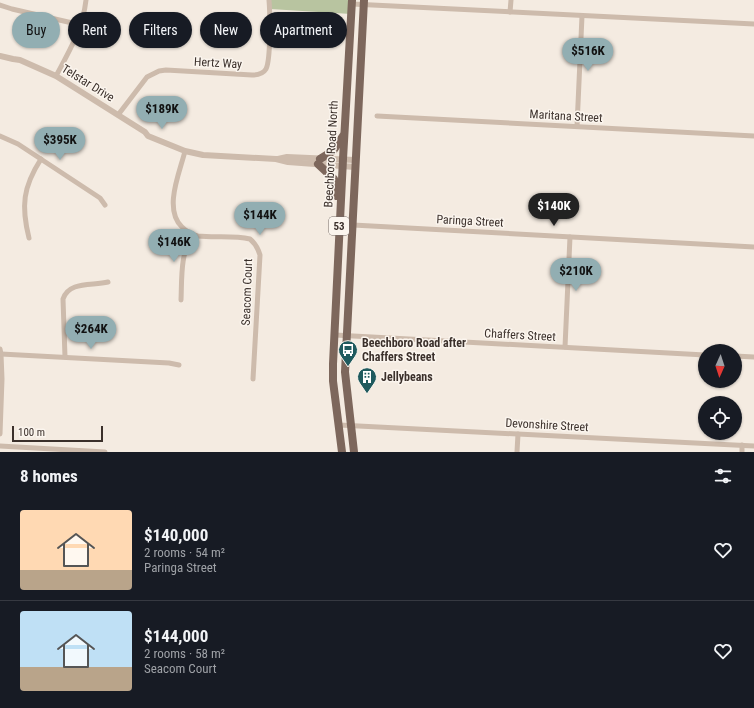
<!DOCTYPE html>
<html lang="en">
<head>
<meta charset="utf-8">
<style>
	:root { --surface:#171b24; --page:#20242c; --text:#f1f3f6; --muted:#9ea1a6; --line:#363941; --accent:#92aeb2 }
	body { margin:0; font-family:"Roboto Condensed",sans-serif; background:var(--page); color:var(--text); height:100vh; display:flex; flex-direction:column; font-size:15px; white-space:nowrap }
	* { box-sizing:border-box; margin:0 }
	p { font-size:13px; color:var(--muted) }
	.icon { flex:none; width:22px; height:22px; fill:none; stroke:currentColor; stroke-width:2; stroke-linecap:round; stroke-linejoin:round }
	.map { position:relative; height:452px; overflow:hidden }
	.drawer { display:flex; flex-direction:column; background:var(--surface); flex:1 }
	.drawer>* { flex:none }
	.top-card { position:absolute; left:12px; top:12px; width:400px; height:36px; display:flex; gap:8px }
	.needle { width:26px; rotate:183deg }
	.tools { position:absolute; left:698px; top:344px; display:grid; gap:8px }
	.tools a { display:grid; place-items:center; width:44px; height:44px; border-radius:50%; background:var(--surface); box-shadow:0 1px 3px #0004; font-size:20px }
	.scale { position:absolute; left:12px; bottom:10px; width:91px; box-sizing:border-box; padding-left:4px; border:2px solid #3b302b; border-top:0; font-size:11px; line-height:14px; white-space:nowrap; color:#3b302b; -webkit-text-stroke:3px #fbf5ee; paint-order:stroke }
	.price { position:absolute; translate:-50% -34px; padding:0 9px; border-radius:14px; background:var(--accent); color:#111; font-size:13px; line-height:26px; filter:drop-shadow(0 1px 2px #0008) }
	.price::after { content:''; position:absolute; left:50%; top:24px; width:12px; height:9px; margin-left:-6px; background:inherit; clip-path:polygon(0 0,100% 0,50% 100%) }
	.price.selected { background:#222; color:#fff }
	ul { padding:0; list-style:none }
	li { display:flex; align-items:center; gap:12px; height:100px; padding:0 20px }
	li+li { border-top:1px solid var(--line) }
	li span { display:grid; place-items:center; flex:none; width:112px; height:80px; border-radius:4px; color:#555 }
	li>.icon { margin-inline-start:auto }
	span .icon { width:48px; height:48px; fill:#fffc; stroke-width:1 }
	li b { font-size:17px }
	h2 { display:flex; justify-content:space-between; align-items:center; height:48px; padding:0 20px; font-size:17px }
	.tag { padding:0 14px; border-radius:18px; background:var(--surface); box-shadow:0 1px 3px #0004; font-size:14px; line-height:36px }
	.tag.selected { background:var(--accent); color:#111 }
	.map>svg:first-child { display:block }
	.green { fill:#b8c4a0 }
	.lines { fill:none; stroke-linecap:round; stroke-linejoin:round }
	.minor { stroke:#cdbbac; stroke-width:5 }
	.tertiary { stroke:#cdbbac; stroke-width:6 }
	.primary { stroke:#7d675c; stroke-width:8 }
	.labels { text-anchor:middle; stroke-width:3; stroke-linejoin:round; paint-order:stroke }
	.shield { fill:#fbf5ee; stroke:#756b66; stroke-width:1 }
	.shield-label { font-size:11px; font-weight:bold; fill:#3b302b }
	.street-label { font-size:12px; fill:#3b302b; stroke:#fbf5ee }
	.poi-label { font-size:12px; font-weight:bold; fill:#3b302b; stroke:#fbf5ee; text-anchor:start }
</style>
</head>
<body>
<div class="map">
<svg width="754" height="452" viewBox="0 0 754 452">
	<rect width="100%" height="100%" fill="#f4ebe1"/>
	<path class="green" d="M 269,0 L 352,0 L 351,14 L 270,9 Z"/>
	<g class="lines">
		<g class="minor">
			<path d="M 352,4 L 754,24"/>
			<path d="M 0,5 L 12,9 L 81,25"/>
			<path d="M 510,12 L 511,0"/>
			<path d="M 56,76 C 69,52 83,28 86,0"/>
			<path d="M 118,115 L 147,77 L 159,71 L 166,70 L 252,75 C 257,75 263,74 266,69 C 271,59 270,12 269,0"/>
			<path d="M 377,116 L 754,136"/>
			<path d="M 577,126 L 582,16"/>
			<path d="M 0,136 L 18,144 L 100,198 L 105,205"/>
			<path d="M 185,151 C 180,172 163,209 182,227 C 186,231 192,235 198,236 C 215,238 233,235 250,239 C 256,244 258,248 260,255 L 253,379"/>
			<path d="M 353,225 L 754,247"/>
			<path d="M 29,238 C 21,206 23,187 41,159"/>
			<path d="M 181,300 C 182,277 180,254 193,234"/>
			<path d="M 335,335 L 705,355"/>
			<path d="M 565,347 L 570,237"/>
			<path d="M 0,349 L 1,354 L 2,379 L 0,434"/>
			<path d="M 1,354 L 169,363 L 179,365"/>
			<path d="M 735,356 L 754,357"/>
			<path d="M 65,357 L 63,299 C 69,281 92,286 108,282"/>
			<path d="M 339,425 L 754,446"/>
			<path d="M 0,446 L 105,452"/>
			<path d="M 517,452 L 518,434"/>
			<path d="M 742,452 L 742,445"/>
		</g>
		<g class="tertiary">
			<path d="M 0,56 L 13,59 L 20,60 L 56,76 L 145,132 L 148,136 L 185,151 L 203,155 L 276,159 L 288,162 L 355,167"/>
			<path d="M 278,159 L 287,157 L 355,160"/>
		</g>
		<g class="primary">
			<path d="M 320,159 L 333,151 L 343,136"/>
			<path d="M 318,164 L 334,179 L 337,196"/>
			<path d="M 342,452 L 333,381 L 333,364 L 343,159 L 352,0"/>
			<path d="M 354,452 L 345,372 L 364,0"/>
		</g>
	</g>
	<defs>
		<symbol id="bus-pin" viewBox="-11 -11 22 30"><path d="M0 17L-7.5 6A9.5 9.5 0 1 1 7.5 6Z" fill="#1f5a5e" stroke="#fbf5ee"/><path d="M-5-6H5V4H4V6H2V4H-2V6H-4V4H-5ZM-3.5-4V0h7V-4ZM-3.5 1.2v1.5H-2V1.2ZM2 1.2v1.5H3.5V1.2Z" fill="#fff"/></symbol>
		<symbol id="building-pin" viewBox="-11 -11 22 30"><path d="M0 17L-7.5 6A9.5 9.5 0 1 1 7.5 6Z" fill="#1f5a5e" stroke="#fbf5ee"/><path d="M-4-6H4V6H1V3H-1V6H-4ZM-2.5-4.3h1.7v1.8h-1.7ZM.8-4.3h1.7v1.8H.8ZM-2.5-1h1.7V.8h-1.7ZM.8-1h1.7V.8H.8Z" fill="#fff"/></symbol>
	</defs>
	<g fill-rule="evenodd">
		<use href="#bus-pin" x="337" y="339" width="22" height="30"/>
		<use href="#building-pin" x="356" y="366" width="22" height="30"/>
	</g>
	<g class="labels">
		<rect class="shield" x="329" y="217" width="20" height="18" rx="3"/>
		<g class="shield-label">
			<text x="339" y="230">53</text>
		</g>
		<g class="street-label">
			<text transform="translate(218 63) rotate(3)" y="4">Hertz Way</text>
			<text transform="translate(88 83) rotate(32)" y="4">Telstar Drive</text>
			<text transform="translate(566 116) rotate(3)" y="4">Maritana Street</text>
			<text transform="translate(331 154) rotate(-87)" y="4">Beechboro Road North</text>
			<text transform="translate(470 221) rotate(3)" y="4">Paringa Street</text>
			<text transform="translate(247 292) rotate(-88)" y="4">Seacom Court</text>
			<text transform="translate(520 335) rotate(3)" y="4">Chaffers Street</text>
			<text transform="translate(547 425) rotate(3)" y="4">Devonshire Street</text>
		</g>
		<g class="poi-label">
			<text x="362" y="347">Beechboro Road after<tspan x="362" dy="14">Chaffers Street</tspan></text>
			<text x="381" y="381">Jellybeans</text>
		</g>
	</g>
</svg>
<div class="tools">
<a><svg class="needle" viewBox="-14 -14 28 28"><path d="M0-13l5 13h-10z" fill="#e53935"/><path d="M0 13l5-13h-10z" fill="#9ea1a6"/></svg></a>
<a><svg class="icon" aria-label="locate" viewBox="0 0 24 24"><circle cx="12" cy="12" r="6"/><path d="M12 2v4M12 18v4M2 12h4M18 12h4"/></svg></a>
</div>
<div class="scale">100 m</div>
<b class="price" style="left:588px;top:72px">$516K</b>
<b class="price" style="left:162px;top:130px">$189K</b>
<b class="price" style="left:60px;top:161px">$395K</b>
<b class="price selected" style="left:554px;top:227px">$140K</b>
<b class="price" style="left:260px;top:236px">$144K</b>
<b class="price" style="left:174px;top:263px">$146K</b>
<b class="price" style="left:576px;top:292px">$210K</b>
<b class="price" style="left:91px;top:350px">$264K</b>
<div class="top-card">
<a class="tag selected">Buy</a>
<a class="tag">Rent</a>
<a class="tag">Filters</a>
<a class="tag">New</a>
<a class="tag">Apartment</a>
</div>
</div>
<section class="drawer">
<h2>8 homes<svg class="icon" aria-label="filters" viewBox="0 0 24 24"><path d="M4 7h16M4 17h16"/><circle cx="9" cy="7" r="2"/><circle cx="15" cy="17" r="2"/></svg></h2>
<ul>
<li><span style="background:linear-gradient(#ffd9b3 75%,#b9a48a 0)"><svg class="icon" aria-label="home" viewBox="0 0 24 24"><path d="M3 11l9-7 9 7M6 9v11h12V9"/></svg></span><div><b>$140,000</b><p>2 rooms · 54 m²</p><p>Paringa Street</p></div><svg class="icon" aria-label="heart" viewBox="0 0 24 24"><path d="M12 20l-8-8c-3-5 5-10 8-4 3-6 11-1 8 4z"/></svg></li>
<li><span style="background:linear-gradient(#bfe0f5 70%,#b9a48a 0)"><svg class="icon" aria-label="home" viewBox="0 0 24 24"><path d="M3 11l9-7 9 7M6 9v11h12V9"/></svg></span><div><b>$144,000</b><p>2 rooms · 58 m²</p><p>Seacom Court</p></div><svg class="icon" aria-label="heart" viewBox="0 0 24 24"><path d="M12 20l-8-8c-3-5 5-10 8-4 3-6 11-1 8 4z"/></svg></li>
</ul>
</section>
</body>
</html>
